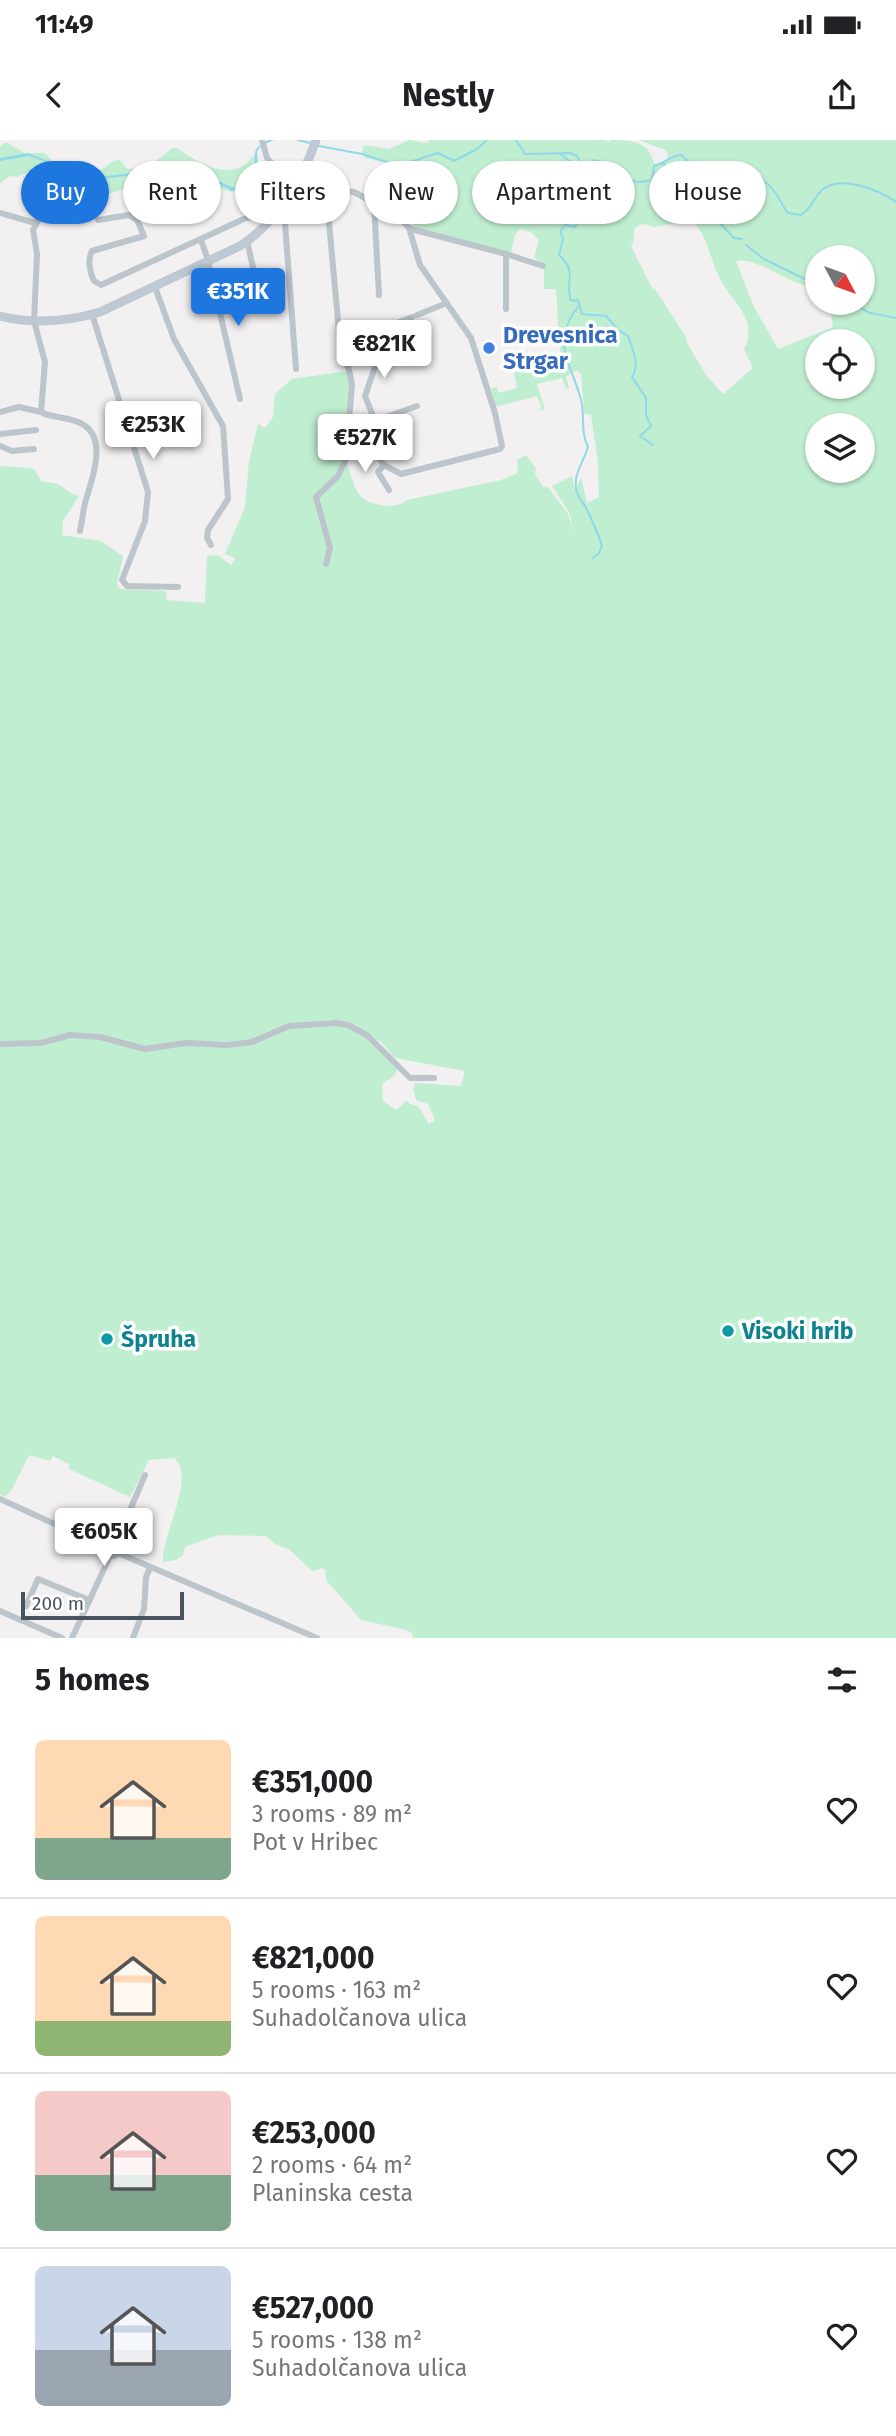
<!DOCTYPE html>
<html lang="en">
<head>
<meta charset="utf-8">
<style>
	:root { --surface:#fff; --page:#f6f6f6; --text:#202124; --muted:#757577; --line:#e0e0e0; --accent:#1e76df }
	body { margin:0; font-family:"Fira Sans",sans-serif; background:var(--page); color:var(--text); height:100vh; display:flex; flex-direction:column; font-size:26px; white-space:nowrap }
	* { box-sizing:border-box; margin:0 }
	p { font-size:23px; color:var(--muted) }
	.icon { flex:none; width:38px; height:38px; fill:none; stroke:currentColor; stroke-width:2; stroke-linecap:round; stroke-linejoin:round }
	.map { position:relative; height:1498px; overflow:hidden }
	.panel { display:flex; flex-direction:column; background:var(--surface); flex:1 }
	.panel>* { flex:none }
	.top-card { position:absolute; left:21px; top:21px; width:854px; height:63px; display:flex; gap:14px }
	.needle { width:46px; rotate:131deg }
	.tools { position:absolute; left:805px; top:105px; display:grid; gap:14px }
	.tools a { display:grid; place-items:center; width:70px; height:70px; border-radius:50%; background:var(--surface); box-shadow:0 2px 5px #0004; font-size:35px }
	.scale { position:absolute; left:21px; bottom:18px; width:163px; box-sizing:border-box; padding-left:7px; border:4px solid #48545d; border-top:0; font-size:19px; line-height:24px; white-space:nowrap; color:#48545d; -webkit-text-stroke:5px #fff; paint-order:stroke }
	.price { position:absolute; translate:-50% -60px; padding:0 16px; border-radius:7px; background:#fff; color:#222; font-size:23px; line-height:46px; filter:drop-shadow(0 2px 4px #0008) }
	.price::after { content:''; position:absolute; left:50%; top:42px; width:21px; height:16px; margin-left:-10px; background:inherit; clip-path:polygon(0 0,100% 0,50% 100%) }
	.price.selected { background:var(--accent); color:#fff }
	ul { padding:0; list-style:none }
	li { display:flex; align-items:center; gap:21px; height:175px; padding:0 35px }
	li+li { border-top:2px solid var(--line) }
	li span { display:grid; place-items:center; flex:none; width:196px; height:140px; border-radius:10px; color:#555 }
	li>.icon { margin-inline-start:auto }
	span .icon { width:84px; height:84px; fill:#fffc; stroke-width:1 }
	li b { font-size:30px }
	h2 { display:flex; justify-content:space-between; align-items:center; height:84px; padding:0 35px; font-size:30px }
	.chip { padding:0 24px; border-radius:32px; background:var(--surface); box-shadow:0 2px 5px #0004; font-size:24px; line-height:63px }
	.chip.selected { background:var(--accent); color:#fff }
	.status { display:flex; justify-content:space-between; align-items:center; height:49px; padding:0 35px; background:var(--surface); direction:ltr }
	.status svg { height:19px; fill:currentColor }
	header { display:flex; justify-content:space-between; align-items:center; height:91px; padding:0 35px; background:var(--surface); font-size:32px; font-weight:700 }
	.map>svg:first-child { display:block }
	.green { fill:#c0eed1; fill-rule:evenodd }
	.water { fill:#8ed9ea }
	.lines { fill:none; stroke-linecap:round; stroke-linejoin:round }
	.stream { stroke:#8ed9ea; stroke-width:2 }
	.street { stroke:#bcc5cc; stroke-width:6 }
	.secondary { stroke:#bec9d3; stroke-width:9 }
	.shop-dot { fill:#3f7fe0; stroke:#fff; stroke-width:2.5 }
	.culture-dot { fill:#0f9aa8; stroke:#fff; stroke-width:2.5 }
	.labels { text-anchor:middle; stroke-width:7; stroke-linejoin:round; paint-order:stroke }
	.shop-label { font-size:23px; font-weight:bold; fill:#366cbe; stroke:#fff; text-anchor:start }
	.culture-label { font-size:23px; font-weight:bold; fill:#0d838f; stroke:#fff; text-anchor:start }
</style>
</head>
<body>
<div class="status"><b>11:49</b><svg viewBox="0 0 49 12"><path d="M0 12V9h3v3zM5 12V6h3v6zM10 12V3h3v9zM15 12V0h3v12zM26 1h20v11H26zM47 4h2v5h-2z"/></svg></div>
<header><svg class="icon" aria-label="back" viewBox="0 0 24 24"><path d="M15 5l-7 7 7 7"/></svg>Nestly<svg class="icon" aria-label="share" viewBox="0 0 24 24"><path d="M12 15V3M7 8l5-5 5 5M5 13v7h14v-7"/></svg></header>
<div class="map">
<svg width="896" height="1498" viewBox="0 0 896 1498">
	<rect width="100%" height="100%" fill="#f2f0f0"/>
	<g class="green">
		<path d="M 409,0 L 428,3 L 430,0 L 605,0 L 609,2 L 610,0 C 631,0 649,1 654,23 L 660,24 L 667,19 L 668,14 L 665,10 L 639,0 L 896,0 L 896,1498 L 413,1498 L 412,1493 L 407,1490 L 361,1480 L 326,1440 L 325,1430 L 322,1428 L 314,1431 L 311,1430 L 290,1410 L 275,1404 L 266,1396 L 219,1395 L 187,1406 L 184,1409 L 183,1415 L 176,1420 L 163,1422 C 161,1396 197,1336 174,1318 L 149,1320 L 130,1357 L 69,1329 L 69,1324 L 53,1316 L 50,1321 L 29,1315 L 12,1349 L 5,1357 L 0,1354 L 0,905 L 43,904 L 76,896 L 101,899 L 141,911 L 176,905 L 240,906 L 260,902 L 283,889 L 333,885 L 346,887 L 369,899 L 397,929 L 395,935 L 382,944 L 383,961 L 396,970 L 407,960 L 410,964 L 418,966 L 429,984 L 435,980 L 428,964 L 416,960 L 413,949 L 415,943 L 461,946 L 465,931 L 395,918 L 381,902 L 368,894 L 355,885 L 331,880 L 287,884 L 254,899 L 241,902 L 192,901 L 141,907 L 102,896 L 74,892 L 38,901 L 0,903 L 0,326 L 31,328 L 35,330 L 41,341 L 58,344 L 72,354 L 79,356 L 63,381 L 62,395 L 101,401 L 123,416 L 117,444 L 120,449 L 166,451 L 167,460 L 205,463 L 207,416 L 218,415 L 231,425 L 235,418 L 225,414 L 245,367 L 249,321 L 258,284 L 265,288 L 273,277 L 275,254 L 292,239 L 348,231 C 354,251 347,270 345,290 C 344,307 346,323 352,339 C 357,354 361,360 376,364 C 388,367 398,367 407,360 L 501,340 L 518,333 L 517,320 L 526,315 L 536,329 L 535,334 L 544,348 L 547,346 L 568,374 L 575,396 L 569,372 L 552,346 L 572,336 L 575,351 L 581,337 L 587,363 L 599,357 L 598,322 L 591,275 L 584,273 L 581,234 L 578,231 L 572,232 L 566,237 L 569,248 L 566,249 L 562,238 L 537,244 L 545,269 L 540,271 L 541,266 L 537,256 L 495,267 L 491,248 L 497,247 L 499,253 L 517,248 L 514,233 L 562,219 C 557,195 558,173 556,149 L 544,149 L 544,124 L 537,121 L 534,117 L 539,100 L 531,92 L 520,89 L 515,95 L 511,112 L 485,107 L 413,86 L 403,75 L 412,29 L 365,18 L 362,12 L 364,5 L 389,9 ZM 692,80 C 709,97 710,123 723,144 C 731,158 742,167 747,182 C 749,192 749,200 744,209 L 753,228 L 723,254 L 706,235 L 687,203 L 686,197 L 655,149 L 652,148 L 631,106 L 634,101 L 634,90 C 642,80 645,86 655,87 C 668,83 679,85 692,80 ZM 817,117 L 863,117 L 863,163 L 829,163 L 833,187 L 778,209 L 754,167 L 736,121 C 752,117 780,136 795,142 C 802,145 810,146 817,150 ZM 817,201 L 863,201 L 863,247 L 817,247 ZM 817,285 L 863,285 L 863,331 L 817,331 Z"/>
		<path d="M 6,2 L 24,13 L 44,13 L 53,21 L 71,21 L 101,30 L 113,21 L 120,20 L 127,29 C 147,30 157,21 172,8 L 177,8 C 200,24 232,44 253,16 C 255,35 249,43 232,52 C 201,44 189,20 154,29 C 142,46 101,62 82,50 C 75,46 73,38 69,31 L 41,25 L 18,37 L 9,36 L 0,44 L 0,6 Z"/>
	</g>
	<path class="water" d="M 268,0 L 274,0 L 261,6 L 257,11 C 259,36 258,44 232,51 L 193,30 L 174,24 L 161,25 L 134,35 L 92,40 L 79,37 L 65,28 L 28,16 L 0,21 L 0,18 L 28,13 L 90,38 L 140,32 L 163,23 L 176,22 L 234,48 L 246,43 L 253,36 C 257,18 248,10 268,0 Z"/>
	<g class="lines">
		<g class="stream">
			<path d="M 298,0 L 310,3"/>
			<path d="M 516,0 L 525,14 L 570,13 L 577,16 L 582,26 L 588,27 L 594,20 L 603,23 L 603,35 L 608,37 L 615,32 L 622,33 C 632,44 639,43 652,40 L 654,26 C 665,23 670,16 681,15 C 690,22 702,35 713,38 C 734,43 739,22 765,42 C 776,49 780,63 788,73 L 801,75 C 814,66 812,59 822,50 C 840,34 879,50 896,62"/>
			<path d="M 319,6 L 362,14 L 387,22 L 407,23 L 438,13 L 454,21 L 477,9 L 487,0"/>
			<path d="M 559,13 L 571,22 L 579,38 L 573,58 L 579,62 L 576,68 L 579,77 L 575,87 L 565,85 L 560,92 L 563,98 L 559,115 C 579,134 564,139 571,161 L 578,160 L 582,174 L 606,176 L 618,190 L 628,196 C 633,209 640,226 632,237 L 646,258 L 646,275 L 651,286 L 640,296 L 653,305"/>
			<path d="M 663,23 L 734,98 L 742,99"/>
			<path d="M 746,105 L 764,119 L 817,145"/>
			<path d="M 851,163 L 870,173 L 896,178"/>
			<path d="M 579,165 C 548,204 574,226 582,264 C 584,278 581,294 588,307 C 585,318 578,327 576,339 C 574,356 581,357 587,370 C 591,377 600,399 602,406 L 599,413 L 593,418"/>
		</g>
		<g class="street">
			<path d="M 262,0 L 267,18 L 287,39 L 326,50 L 354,52 L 398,76 L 409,88 L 415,90 L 506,114 L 543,126"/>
			<path d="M 326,50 L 341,213 L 349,230 L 352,244 L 346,319 L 338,336 L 316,357 L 330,408 L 326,424"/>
			<path d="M 79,62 L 53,52 L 33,90 L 37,114 L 34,181 L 45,222 L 41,272 C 54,279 71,276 84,285 C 108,301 91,342 85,363 C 83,372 82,382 80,391"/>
			<path d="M 374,64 L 379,155"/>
			<path d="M 279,70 L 285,83 L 296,229"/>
			<path d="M 0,73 L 35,83"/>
			<path d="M 98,80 L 129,75 L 137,80 L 144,96 L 92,111 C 87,120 90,133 94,141 L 101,145 L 246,78 L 262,76 L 273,78"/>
			<path d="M 201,100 L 207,117 L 240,259"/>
			<path d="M 247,101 L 258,149"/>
			<path d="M 155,147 L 174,199 L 223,286 L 228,359 L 208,390 L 207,398 L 211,405"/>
			<path d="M 506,169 L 506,114"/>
			<path d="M 92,174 L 148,352 L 145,381 L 122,440 L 127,446 L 178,447"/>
			<path d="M 417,175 L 447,163"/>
			<path d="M 412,177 L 384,188 L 380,212 L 365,256 L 375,281 L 417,266"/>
			<path d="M 0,272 L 19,267 L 41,272"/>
			<path d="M 0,294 L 36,290"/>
			<path d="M 366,299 L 384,325 L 401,334 L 500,309 L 502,306 L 495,273 L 471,198 L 420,125 L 409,88"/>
			<path d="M 0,306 L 12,311 L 34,309"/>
			<path d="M 384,325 L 378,332 L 389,350"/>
			<path d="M 0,904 L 41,903 L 70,895 L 100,897 L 145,909 L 186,903 L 227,905 L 252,902 L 289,886 L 336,883 L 348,885 L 368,896 L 410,938 L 434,938"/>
			<path d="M 0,1359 L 107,1408"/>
			<path d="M 115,1405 L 108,1407 L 107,1412 L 110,1416 L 114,1416 L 118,1413 L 115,1405 L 145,1335"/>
			<path d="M 118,1413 L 317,1498"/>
			<path d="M 26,1466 L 38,1439 L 89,1460"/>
			<path d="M 0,1471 L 62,1498"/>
			<path d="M 72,1498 L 110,1416"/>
			<path d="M 133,1498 L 144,1469 L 146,1437 L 150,1428"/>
		</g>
		<path class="secondary" d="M 0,176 C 33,184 67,182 100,172 L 240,106 C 276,83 302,41 316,0"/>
	</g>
	<circle class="shop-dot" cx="489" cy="208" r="7"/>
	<g class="culture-dot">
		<circle cx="728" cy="1191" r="7"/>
		<circle cx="107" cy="1199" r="7"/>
	</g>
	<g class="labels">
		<g class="shop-label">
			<text x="503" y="203">Drevesnica<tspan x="503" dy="26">Strgar</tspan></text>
		</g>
		<g class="culture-label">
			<text x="742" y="1199">Visoki hrib</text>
			<text x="121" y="1207">Špruha</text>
		</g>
	</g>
</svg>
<div class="tools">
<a><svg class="needle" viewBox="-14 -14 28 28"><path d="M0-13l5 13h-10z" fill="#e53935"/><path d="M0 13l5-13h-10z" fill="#757577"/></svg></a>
<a><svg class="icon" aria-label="locate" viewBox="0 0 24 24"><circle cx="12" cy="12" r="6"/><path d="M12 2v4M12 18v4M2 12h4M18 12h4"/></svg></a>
<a><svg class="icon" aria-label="layers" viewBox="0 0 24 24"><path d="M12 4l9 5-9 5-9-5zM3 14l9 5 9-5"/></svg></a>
</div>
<div class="scale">200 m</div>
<b class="price selected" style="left:238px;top:188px">€351K</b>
<b class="price" style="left:384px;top:240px">€821K</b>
<b class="price" style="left:153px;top:321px">€253K</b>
<b class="price" style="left:365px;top:334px">€527K</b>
<b class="price" style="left:104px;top:1428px">€605K</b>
<div class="top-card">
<a class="chip selected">Buy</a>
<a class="chip">Rent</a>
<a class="chip">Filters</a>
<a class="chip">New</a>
<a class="chip">Apartment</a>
<a class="chip">House</a>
</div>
</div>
<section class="panel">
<h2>5 homes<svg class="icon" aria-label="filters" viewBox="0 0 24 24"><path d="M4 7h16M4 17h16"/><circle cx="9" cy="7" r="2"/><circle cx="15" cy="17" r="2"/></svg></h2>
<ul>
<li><span style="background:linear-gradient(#ffd9b3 70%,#7fa58c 0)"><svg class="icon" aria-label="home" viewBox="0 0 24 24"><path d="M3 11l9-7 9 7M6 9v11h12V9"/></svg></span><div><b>€351,000</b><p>3 rooms · 89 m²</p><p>Pot v Hribec</p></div><svg class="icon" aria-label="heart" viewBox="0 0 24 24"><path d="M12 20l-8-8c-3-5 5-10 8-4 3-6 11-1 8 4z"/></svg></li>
<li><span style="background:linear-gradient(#ffd9b3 75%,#8fb573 0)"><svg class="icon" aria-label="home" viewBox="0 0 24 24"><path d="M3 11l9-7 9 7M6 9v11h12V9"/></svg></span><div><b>€821,000</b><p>5 rooms · 163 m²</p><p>Suhadolčanova ulica</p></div><svg class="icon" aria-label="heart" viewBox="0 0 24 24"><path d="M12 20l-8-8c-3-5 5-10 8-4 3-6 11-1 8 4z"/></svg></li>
<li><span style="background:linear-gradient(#f6c9c9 60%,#7fa58c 0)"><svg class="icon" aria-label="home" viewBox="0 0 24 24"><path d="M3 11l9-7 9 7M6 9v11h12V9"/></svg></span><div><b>€253,000</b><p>2 rooms · 64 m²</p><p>Planinska cesta</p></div><svg class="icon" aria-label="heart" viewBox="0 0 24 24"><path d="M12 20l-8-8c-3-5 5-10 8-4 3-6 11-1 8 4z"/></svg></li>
<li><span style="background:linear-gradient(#c9d6e8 60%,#9aa5b1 0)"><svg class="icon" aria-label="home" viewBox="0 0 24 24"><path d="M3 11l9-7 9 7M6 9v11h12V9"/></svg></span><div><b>€527,000</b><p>5 rooms · 138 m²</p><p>Suhadolčanova ulica</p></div><svg class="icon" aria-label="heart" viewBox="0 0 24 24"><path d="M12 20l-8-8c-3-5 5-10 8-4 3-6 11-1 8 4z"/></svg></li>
</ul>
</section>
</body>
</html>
